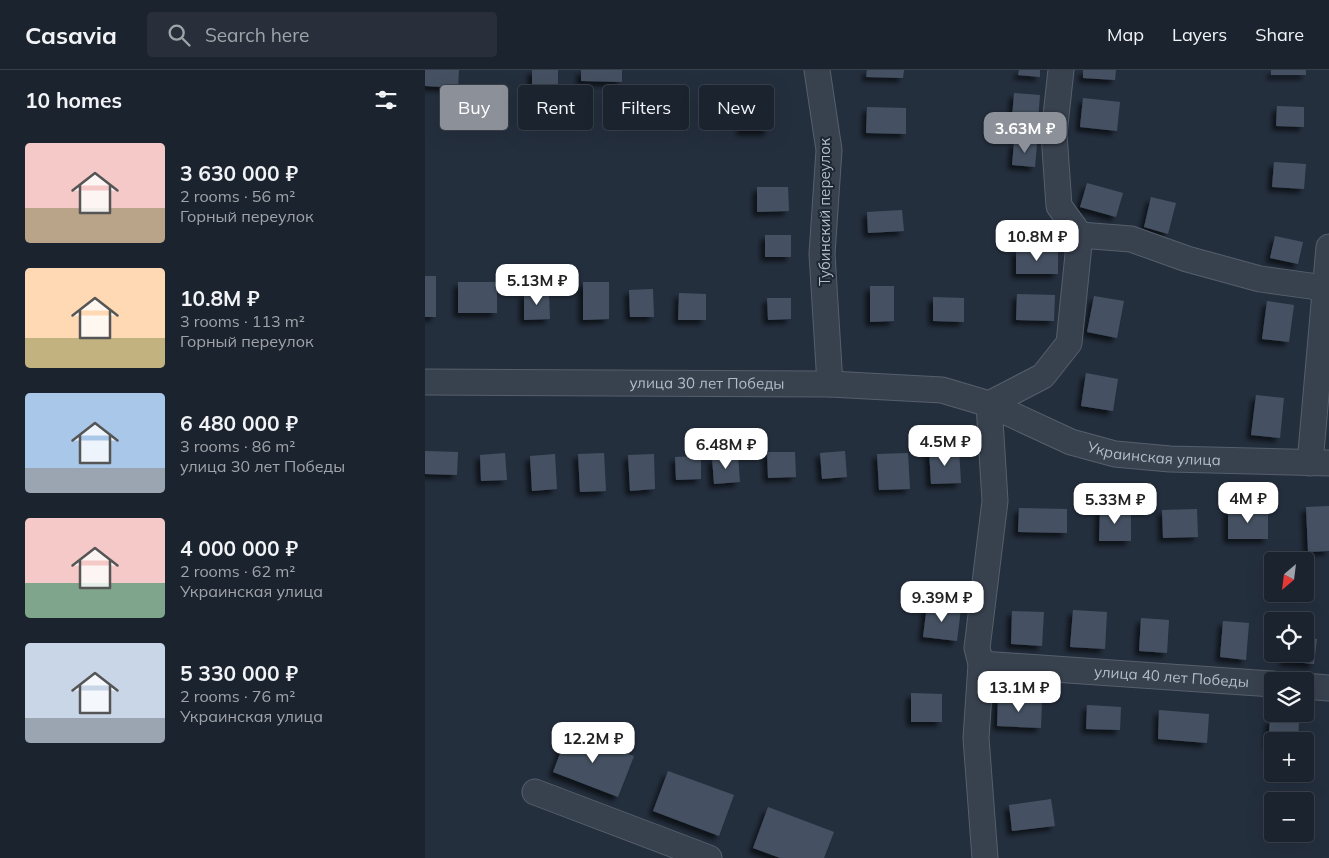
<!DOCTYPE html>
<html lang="en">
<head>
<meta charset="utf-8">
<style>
	:root { --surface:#1b232e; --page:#282f3a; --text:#f1f3f6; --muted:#a0a4aa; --line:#39404a; --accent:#8c9099 }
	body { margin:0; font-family:Mulish,sans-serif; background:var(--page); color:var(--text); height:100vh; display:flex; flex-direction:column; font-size:19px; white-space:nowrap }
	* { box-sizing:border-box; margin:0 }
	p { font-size:16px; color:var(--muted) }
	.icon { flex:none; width:28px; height:28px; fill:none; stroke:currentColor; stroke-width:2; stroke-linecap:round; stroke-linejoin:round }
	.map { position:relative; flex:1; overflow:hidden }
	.details { display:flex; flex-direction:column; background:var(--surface); width:425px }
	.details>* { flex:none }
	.banner { position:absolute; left:15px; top:15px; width:475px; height:45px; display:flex; gap:10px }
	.needle { width:32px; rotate:208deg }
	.buttons { position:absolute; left:839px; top:482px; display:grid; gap:10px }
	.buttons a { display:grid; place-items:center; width:50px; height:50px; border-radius:5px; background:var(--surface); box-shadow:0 5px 20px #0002,0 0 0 1px var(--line); font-size:25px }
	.price { position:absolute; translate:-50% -42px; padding:0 11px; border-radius:10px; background:#fff; color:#222; font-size:16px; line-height:32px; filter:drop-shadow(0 1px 2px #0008) }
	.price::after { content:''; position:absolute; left:50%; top:30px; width:15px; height:11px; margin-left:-8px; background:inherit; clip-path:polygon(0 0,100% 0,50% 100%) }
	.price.active { background:var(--accent); color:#fff }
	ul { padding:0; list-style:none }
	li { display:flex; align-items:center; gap:15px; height:125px; padding:0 25px }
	li span { display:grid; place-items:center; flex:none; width:140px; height:100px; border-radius:5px; color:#555 }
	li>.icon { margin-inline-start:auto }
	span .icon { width:60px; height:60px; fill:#fffc; stroke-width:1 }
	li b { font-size:21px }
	h2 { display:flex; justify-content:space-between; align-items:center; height:60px; padding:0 25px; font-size:21px }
	.pill { padding:0 18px; border-radius:5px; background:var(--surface); box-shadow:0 5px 20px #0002,0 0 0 1px var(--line); font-size:18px; line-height:45px }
	.pill.active { background:var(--accent); color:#fff }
	header { display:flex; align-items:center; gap:30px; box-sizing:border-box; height:70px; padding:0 25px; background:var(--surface); border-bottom:1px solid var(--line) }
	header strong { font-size:24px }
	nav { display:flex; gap:28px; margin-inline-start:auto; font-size:18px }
	.search { width:350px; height:45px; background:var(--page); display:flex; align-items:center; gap:12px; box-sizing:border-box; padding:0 18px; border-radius:5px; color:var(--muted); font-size:19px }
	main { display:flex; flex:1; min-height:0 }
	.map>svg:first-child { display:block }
	.building { fill:#455162; filter:url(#shadow) }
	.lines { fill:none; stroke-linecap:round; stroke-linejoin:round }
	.minor-casing { stroke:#565f6c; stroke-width:27 }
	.minor { stroke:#38414e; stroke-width:25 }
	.labels { text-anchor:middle; stroke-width:4; stroke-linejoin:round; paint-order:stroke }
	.street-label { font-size:15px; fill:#b4bcc9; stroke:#1d2633 }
</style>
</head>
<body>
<header>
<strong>Casavia</strong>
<div class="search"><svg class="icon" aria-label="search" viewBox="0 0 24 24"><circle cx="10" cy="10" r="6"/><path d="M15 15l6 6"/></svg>Search here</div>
<nav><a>Map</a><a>Layers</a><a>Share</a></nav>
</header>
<main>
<section class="details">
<h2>10 homes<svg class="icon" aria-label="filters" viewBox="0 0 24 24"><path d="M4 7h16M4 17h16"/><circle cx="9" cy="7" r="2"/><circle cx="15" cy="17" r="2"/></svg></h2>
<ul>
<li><span style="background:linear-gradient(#f6c9c9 65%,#b9a48a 0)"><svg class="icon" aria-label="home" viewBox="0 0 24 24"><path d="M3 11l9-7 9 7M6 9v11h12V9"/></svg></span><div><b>3 630 000 ₽</b><p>2 rooms · 56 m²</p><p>Горный переулок</p></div></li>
<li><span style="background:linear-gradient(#ffd9b3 70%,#c2b280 0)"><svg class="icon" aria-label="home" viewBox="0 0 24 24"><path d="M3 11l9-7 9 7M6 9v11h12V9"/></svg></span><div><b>10.8M ₽</b><p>3 rooms · 113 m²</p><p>Горный переулок</p></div></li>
<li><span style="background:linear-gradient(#a9c7e8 75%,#9aa5b1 0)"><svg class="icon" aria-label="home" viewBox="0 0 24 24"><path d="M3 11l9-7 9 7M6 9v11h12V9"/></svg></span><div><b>6 480 000 ₽</b><p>3 rooms · 86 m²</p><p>улица 30 лет Победы</p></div></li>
<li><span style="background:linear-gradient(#f6c9c9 65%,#7fa58c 0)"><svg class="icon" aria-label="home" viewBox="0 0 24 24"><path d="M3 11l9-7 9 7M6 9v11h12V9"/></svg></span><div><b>4 000 000 ₽</b><p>2 rooms · 62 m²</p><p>Украинская улица</p></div></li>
<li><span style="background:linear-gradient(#c9d6e8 75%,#9aa5b1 0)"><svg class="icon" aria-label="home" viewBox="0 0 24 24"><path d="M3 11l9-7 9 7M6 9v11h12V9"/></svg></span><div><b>5 330 000 ₽</b><p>2 rooms · 76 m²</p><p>Украинская улица</p></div></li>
</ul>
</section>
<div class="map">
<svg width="904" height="788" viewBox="0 0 904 788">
	<defs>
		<filter id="shadow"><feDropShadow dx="-4.5" dy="4.5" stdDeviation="2.5" flood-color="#0009"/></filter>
	</defs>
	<rect width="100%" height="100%" fill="#242f3e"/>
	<g class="building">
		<path d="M 0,0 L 34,0 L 33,18 L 0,16 Z"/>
		<path d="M 107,0 L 133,0 L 133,25 L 107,26 Z"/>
		<path d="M 156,0 L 197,0 L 197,12 L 156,11 Z"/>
		<path d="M 442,0 L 479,0 L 478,8 L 441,7 Z"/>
		<path d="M 594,0 L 615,0 L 615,7 L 593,5 Z"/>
		<path d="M 658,0 L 691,0 L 690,10 L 658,8 Z"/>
		<rect x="846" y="0" width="35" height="5"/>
		<path d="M 589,23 L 615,25 L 613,50 L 587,48 Z"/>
		<path d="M 658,28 L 695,32 L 692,61 L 655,57 Z"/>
		<path d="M 316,36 L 343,36 L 344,61 L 316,61 Z"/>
		<path d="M 852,36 L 879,37 L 879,57 L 851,56 Z"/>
		<path d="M 442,37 L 481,38 L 481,64 L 441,63 Z"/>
		<path d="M 589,72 L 612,74 L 610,97 L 587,95 Z"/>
		<path d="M 849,92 L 881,94 L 879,119 L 847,117 Z"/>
		<path d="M 662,113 L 698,123 L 691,147 L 655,137 Z"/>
		<path d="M 332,117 L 363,117 L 364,141 L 332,142 Z"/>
		<path d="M 726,127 L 751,133 L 743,164 L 719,157 Z"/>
		<path d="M 477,140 L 479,161 L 443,163 L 442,142 Z"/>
		<rect x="340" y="165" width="26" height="22"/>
		<path d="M 850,166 L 878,172 L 873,194 L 845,188 Z"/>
		<rect x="591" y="180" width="42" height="24"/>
		<rect x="0" y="206" width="11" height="41"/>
		<rect x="33" y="212" width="39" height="31"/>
		<path d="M 158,212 L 184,212 L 184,249 L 158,250 Z"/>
		<path d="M 445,216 L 469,216 L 469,251 L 445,252 Z"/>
		<path d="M 228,219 L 229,247 L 205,247 L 204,220 Z"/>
		<path d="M 99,223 L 124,223 L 125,249 L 99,250 Z"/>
		<path d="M 254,223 L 281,224 L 281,250 L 253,250 Z"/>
		<path d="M 592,224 L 630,225 L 629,251 L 591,250 Z"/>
		<path d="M 669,226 L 699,231 L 692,268 L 662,262 Z"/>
		<path d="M 508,227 L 539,228 L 539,252 L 508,251 Z"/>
		<path d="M 342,228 L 366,228 L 366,249 L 343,250 Z"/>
		<path d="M 842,231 L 869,235 L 864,272 L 837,269 Z"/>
		<path d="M 661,303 L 693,309 L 688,341 L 656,336 Z"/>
		<path d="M 831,325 L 859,328 L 855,368 L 826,365 Z"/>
		<path d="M 534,379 L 536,413 L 506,414 L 504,381 Z"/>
		<path d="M 0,381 L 33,382 L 32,405 L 0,404 Z"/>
		<path d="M 420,381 L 422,407 L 397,409 L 395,383 Z"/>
		<path d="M 342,382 L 370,382 L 371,407 L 343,408 Z"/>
		<path d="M 80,383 L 82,410 L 56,411 L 55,385 Z"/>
		<path d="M 179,383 L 181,421 L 155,422 L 153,384 Z"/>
		<path d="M 483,383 L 485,419 L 454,420 L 452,384 Z"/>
		<path d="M 130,384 L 132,419 L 107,421 L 105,386 Z"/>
		<path d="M 229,384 L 230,419 L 205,421 L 203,385 Z"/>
		<path d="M 276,386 L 276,409 L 251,410 L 250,387 Z"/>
		<path d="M 313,386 L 315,412 L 289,414 L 287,388 Z"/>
		<path d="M 904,436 L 904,481 L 883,482 L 881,437 Z"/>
		<path d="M 594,438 L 642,439 L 642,463 L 593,462 Z"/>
		<path d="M 675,438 L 706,438 L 706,471 L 674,471 Z"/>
		<path d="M 772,439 L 773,467 L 738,468 L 737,440 Z"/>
		<rect x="803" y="439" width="40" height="30"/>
		<path d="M 502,535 L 536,539 L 532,571 L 498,567 Z"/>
		<path d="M 648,540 L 682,542 L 680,579 L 645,577 Z"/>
		<path d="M 587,541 L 619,542 L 617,576 L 586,574 Z"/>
		<path d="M 716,548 L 744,550 L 742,583 L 714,581 Z"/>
		<path d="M 798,551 L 824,553 L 821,590 L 795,587 Z"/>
		<path d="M 880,568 L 892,569 L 889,594 L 859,591 L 859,584 L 880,584 Z"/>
		<path d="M 486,623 L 517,624 L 517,652 L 486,652 Z"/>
		<path d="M 573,627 L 617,630 L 616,658 L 572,656 Z"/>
		<path d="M 662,635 L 696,637 L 695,660 L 661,659 Z"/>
		<path d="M 734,640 L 784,644 L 782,673 L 733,669 Z"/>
		<path d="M 845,649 L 874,651 L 873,671 L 848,671 L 848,675 L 843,675 Z"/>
		<path d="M 143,662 L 209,686 L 193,727 L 128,702 Z"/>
		<path d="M 243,701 L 309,725 L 294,766 L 228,741 Z"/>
		<path d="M 626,729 L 630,756 L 587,761 L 584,735 Z"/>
		<path d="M 343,737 L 409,762 L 399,788 L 355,788 L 328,778 Z"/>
	</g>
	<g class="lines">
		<defs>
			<g id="minor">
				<path d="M 392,0 L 404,80 L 397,184 L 405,314"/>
				<path d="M 655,165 L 706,169 L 762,189 L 835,209 L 900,218"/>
				<path id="s1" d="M 0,312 L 405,314 L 517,320 L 564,334 L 646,372 L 690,384 L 745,389 L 904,393"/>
				<path d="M 885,393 L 904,177"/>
				<path id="s2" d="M 556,594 L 848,614"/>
				<path d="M 880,616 L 904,618"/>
				<path d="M 110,722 L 284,788"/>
				<path d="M 560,788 L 551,668 L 556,594 L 552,578 L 570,431 L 564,334 L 618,306 L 644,273 L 655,165 L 634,136 L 629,64 L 636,0"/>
			</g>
		</defs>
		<use href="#minor" class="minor-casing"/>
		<use href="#minor" class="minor"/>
	</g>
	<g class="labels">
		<g class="street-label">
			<text transform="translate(400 142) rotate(-90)" y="5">Тубинский переулок</text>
			<text dy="5" stroke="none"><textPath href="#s1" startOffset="282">улица 30 лет Победы</textPath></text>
			<text dy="5" stroke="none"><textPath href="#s1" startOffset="741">Украинская улица</textPath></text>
			<text dy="5" stroke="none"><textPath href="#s2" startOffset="191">улица 40 лет Победы</textPath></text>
		</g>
	</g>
</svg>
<div class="buttons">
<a><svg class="needle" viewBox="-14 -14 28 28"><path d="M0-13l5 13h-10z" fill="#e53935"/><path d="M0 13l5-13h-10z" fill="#a0a4aa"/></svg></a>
<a><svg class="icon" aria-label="locate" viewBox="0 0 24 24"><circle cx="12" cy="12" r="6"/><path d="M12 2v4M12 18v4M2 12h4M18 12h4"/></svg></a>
<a><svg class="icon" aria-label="layers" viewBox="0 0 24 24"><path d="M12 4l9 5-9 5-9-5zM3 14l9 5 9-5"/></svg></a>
<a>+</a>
<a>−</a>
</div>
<b class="price active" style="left:600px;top:84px">3.63M ₽</b>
<b class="price" style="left:612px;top:192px">10.8M ₽</b>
<b class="price" style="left:112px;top:236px">5.13M ₽</b>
<b class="price" style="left:520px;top:397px">4.5M ₽</b>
<b class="price" style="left:301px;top:400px">6.48M ₽</b>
<b class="price" style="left:823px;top:454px">4M ₽</b>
<b class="price" style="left:690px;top:455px">5.33M ₽</b>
<b class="price" style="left:517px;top:553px">9.39M ₽</b>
<b class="price" style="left:594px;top:643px">13.1M ₽</b>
<b class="price" style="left:168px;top:694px">12.2M ₽</b>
<div class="banner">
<a class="pill active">Buy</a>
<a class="pill">Rent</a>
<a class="pill">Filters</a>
<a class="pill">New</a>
</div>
</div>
</main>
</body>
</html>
